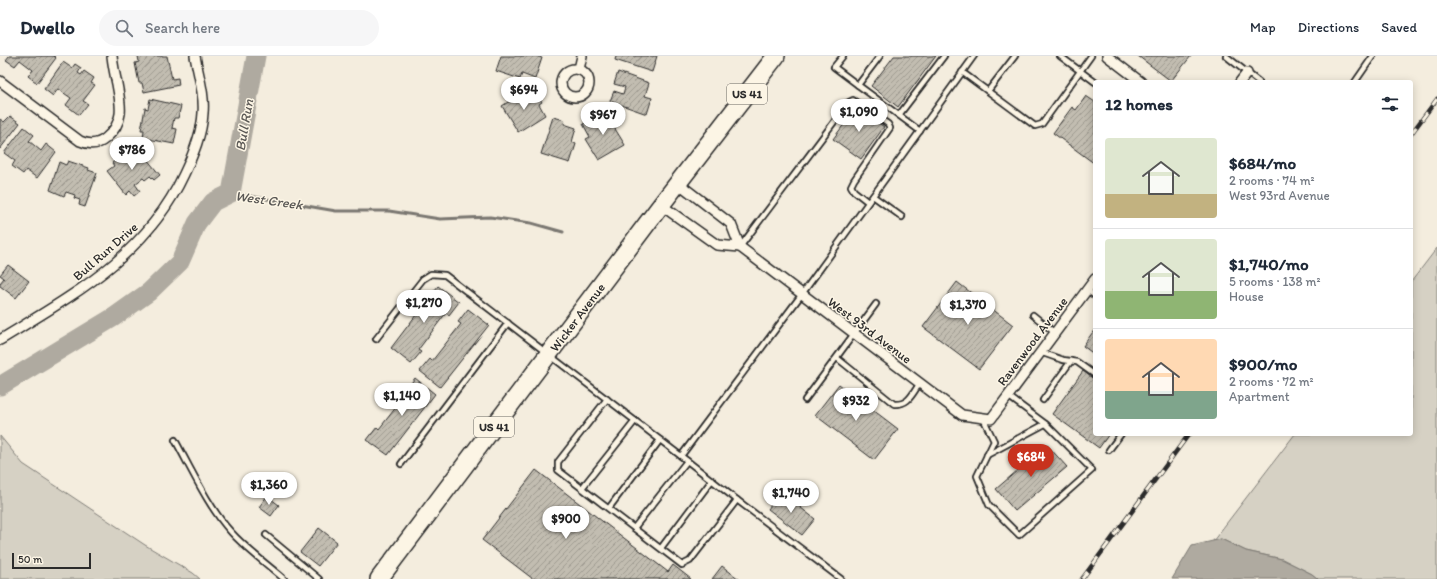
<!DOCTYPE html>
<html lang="en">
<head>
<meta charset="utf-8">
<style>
	:root { --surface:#fff; --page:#f6f6f7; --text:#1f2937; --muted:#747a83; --line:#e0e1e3; --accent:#c8321e }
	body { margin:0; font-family:Itim,sans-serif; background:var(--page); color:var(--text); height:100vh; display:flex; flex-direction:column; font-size:15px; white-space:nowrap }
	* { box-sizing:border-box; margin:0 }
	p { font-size:13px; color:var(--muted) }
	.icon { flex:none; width:22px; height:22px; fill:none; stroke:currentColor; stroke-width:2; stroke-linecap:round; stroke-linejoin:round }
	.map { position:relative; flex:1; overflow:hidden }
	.details { position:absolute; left:1093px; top:24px; width:320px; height:356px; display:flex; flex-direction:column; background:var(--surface); border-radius:4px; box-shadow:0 2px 10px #0003 }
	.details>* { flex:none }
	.scale { position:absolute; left:12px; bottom:10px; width:79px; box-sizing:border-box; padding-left:4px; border:2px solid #2b2b2b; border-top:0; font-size:11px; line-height:14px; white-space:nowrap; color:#2b2b2b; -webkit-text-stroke:3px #fcf5e5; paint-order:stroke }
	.price { position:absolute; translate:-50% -34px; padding:0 9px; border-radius:14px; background:#fff; color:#222; font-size:13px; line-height:26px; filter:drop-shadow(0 1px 2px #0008) }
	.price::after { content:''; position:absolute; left:50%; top:24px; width:12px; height:9px; margin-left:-6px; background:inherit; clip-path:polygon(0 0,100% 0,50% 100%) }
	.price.current { background:var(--accent); color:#fff }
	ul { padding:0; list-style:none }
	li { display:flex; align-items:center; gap:12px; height:100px; padding:0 12px }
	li+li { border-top:1px solid var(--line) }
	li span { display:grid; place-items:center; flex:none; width:112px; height:80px; border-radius:4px; color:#555 }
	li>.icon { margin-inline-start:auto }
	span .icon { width:48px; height:48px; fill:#fffc; stroke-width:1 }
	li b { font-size:17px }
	h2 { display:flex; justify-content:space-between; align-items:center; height:48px; padding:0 12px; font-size:17px }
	header { display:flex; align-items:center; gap:24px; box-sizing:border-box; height:56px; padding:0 20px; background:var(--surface); border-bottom:1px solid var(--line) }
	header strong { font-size:19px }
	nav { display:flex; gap:22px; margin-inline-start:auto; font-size:14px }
	.search { width:280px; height:36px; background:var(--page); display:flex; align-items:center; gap:10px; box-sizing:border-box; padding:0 14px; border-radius:22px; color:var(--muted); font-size:15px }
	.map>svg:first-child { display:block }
	.grass { fill:#d6d1c4; stroke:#807e78 }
	.water { fill:#afaaa0; stroke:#7a7771 }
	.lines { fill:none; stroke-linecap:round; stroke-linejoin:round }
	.stream { stroke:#7a7771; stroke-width:3 }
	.river { stroke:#afaaa0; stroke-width:19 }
	.building { fill:url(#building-hatch); stroke:#2b2b2b }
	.lane-casing { stroke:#2b2b2b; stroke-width:8 }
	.street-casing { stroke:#2b2b2b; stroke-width:12 }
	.highway-casing { stroke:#2b2b2b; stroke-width:20 }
	.lane { stroke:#fcf5e5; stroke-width:4.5 }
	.street { stroke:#fcf5e5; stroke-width:9 }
	.highway { stroke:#fcf5e5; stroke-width:17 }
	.rail-casing { stroke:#2b2b2b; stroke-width:4.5 }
	.rail { stroke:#fcf5e5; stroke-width:3; stroke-dasharray:9; stroke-linecap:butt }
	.labels { text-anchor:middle; stroke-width:3; stroke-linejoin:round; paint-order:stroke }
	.shield { fill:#fcf5e5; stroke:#6a6863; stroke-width:1 }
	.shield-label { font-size:12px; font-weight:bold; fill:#2b2b2b }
	.street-label { font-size:13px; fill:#2b2b2b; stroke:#fcf5e5 }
	.water-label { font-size:14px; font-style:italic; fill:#595754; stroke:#fcf5e5 }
</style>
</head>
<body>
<header>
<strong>Dwello</strong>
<div class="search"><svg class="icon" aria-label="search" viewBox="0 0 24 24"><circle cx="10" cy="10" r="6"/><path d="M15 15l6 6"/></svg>Search here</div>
<nav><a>Map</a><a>Directions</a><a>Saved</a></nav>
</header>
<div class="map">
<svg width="1437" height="523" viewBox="0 0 1437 523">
	<defs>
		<pattern id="building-hatch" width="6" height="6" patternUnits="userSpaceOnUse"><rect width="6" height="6" fill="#c2bdb1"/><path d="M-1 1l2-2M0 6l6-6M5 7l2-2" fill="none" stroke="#9e9a90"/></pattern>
	</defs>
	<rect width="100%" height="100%" fill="#f4edde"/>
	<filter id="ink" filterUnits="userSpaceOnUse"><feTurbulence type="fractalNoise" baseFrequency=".025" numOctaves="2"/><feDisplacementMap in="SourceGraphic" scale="8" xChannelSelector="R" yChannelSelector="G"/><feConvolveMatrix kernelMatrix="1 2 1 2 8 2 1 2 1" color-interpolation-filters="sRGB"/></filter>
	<g filter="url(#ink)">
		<g class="grass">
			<path d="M 1437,192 L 1437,523 L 1318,523 L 1312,518 L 1282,503 L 1246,495 L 1221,483 L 1213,485 L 1295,378 L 1411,378 L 1411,226 Z"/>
			<path d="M 0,380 L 23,408 L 145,489 L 193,517 L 200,523 L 0,523 Z"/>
		</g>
		<path class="water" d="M 1221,483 L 1246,495 L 1282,503 L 1312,518 L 1318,523 L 1172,523 L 1192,490 Z"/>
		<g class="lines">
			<path class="stream" d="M 231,137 L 336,155 L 389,155 L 440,163 L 490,161 L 531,167 L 563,176"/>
			<path class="river" d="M 0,330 L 114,261 L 149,236 L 180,206 L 197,167 L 213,146 L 231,137 L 256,0"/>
		</g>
		<g class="building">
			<path d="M 9,0 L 54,0 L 56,2 L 37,27 L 28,20 L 33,14 L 20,4 L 15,10 L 6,4 Z"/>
			<path d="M 138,0 L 167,0 L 172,23 L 178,22 L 179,29 L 144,36 L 142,27 L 139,27 L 135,7 L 139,6 Z"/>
			<path d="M 501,0 L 536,0 L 542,2 L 535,23 L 522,18 L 520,23 L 496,15 Z"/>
			<path d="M 616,0 L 657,0 L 652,16 L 615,4 Z"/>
			<path d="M 894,0 L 936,0 L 898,51 L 871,30 Z"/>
			<path d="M 1138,0 L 1191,0 L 1171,25 Z"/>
			<path d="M 63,6 L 72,12 L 75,8 L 81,12 L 78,17 L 81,19 L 84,15 L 94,22 L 91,27 L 95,29 L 83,45 L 88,48 L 79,59 L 66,49 L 71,42 L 58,33 L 53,40 L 44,33 Z"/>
			<path d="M 618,16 L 649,27 L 645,40 L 652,42 L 647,58 L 610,45 L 614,35 L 623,38 L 625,31 L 614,28 Z"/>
			<path d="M 535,36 L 542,46 L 539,48 L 545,59 L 518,76 L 502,50 L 519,39 L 522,44 Z"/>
			<path d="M 1086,40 L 1095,46 L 1095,108 L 1053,77 L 1072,51 L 1076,54 Z"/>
			<path d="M 150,43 L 181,50 L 178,62 L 174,62 L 172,72 L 177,73 L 174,88 L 143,82 L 144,74 L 141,74 L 145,52 L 148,53 Z"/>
			<path d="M 857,51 L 884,71 L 861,103 L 833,83 Z"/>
			<path d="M 604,55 L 625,89 L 599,104 L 586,83 L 590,81 L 583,68 Z"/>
			<path d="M 10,60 L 20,67 L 0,93 L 0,63 L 4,66 Z"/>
			<path d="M 553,61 L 565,64 L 564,68 L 576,72 L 572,86 L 576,88 L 570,107 L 541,98 Z"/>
			<path d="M 24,71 L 34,79 L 29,85 L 41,95 L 46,88 L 56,96 L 37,122 L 26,114 L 23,118 L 12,110 L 15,105 L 4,97 Z"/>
			<path d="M 137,91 L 160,119 L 154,124 L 150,120 L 145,124 L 143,122 L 135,128 L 140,135 L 134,140 L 130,135 L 126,139 L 107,115 L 114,110 L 112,107 L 128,94 L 130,97 Z"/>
			<path d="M 68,105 L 89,112 L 88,114 L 97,117 L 85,151 L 79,149 L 80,144 L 74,142 L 75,139 L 66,136 L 64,140 L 50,134 L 59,106 L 66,109 Z"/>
			<path d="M 8,209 L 29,225 L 16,242 L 0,230 L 0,227 L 4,222 L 0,219 Z"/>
			<path d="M 957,226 L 1013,269 L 979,313 L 923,271 Z"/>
			<path d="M 438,230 L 459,246 L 449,259 L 446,257 L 418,294 L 421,296 L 411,308 L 391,292 Z"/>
			<path d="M 468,253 L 489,269 L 440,331 L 420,315 L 430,303 L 432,305 L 461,268 L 458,266 Z"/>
			<path d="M 1095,273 L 1095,299 L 1083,290 Z"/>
			<path d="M 1083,315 L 1095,324 L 1095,378 L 1109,378 L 1099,392 L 1052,358 Z"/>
			<path d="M 415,322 L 435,338 L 388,399 L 367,384 L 377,371 L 379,373 L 408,336 L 405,335 Z"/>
			<path d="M 839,328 L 898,373 L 874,404 L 815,359 Z"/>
			<path d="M 1047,389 L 1067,411 L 1015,455 L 996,433 Z"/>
			<path d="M 536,414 L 668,516 L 673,509 L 691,523 L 533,523 L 482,484 Z"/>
			<path d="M 781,436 L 815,463 L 802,479 L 768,453 Z"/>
			<path d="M 267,440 L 279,449 L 271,460 L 259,451 Z"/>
			<path d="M 319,472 L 337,486 L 318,510 L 300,496 Z"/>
			<path d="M 722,510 L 739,523 L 712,523 Z"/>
		</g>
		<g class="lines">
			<defs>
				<g id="lane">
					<path d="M 843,0 L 834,11 L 858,29"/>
					<path d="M 880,0 L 858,29 L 920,75"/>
					<path d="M 1060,0 L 1095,26"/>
					<path d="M 1226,0 L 1259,26"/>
					<path d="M 962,16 L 1035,70 L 1042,68 L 1091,0"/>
					<path d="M 1355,26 L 1373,0"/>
					<path d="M 988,35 L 1015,0"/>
					<path d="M 899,59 L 944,0"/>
					<path d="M 873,140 L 902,161"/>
					<path d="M 740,191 L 849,46 L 853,44 L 888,68 L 890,72 L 854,124 L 851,130 L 854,135 L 868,146"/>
					<path d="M 1087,234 L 1095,240"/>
					<path d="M 1033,259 L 1055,277"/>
					<path d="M 376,283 L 423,223 L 431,218 L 445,219 L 681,400 L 802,238 L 974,0"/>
					<path d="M 1040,296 L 1063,304 L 1077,306 L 1095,319"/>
					<path d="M 837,302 L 894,348 C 909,349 912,338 920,327"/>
					<path d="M 607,343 L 558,406 L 558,414 L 682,509 L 690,505 L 737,444 L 681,400"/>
					<path d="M 805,344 L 876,248"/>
					<path d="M 1043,344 L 1071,305"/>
					<path d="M 983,362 L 994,385 L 977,420 L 989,449 L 1019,479 L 1092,414 L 1047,369 L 1008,340"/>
					<path d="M 175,384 C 191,413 209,452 231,476 C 246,493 267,508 284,523"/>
					<path d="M 1109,394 L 1121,378"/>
					<path d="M 987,399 L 1045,368"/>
					<path d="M 401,408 L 508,267"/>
					<path d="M 582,432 L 635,365"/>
					<path d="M 737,444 L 841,523"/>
					<path d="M 609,452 L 660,384"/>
					<path d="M 634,472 L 687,405"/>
					<path d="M 266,479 L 319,523"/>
					<path d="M 661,492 L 712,424"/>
				</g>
				<g id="street">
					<path d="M 1107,0 L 1141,26"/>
					<circle cx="575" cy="27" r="14"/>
					<path d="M 579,13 L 582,0"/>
					<path d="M 0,25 L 80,85 C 89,89 98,89 106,82 C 125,66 121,49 117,28 C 115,19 113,9 112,0"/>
					<path d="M 1240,26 L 1247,17"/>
					<path d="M 678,127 L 731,168 L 740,191 L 962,359 L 991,363 L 1095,223"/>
					<path d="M 661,149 L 717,189 L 740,191"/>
					<path d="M 0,284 C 73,239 146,200 184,118 C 193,99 202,78 203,57 C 205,38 198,18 195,0"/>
				</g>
				<path id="highway" d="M 379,523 L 661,149 L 776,0"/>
			</defs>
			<use href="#lane" class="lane-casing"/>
			<use href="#street" class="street-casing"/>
			<use href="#highway" class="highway-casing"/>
			<use href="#lane" class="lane"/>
			<use href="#street" class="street"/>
			<use href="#highway" class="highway"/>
			<defs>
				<g id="rail">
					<path d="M 1411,78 L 1437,43"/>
					<path d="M 1082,523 L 1189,378"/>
				</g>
			</defs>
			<use href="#rail" class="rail-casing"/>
			<use href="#rail" class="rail"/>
		</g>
	</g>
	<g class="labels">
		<g class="shield">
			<rect x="727" y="28" width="40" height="20" rx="3"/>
			<rect x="474" y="361" width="40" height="20" rx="3"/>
		</g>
		<g class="shield-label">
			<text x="747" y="42">US 41</text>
			<text x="494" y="375">US 41</text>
		</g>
		<g class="street-label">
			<text transform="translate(105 195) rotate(-41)" y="5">Bull Run Drive</text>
			<text transform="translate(577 261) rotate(-53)" y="5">Wicker Avenue</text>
			<text transform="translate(870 274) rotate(37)" y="5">West 93rd Avenue</text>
			<text transform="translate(1032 285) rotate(-53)" y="5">Ravenwood Avenue</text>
		</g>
		<g class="water-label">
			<text transform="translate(244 69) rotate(-80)" y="5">Bull Run</text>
			<text transform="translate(269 144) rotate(8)" y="5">West Creek</text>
		</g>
	</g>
</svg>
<div class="scale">50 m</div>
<b class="price" style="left:524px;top:55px">$694</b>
<b class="price" style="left:859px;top:77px">$1,090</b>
<b class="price" style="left:603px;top:80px">$967</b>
<b class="price" style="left:132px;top:115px">$786</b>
<b class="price" style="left:424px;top:268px">$1,270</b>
<b class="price" style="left:968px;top:270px">$1,370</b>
<b class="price" style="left:402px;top:361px">$1,140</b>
<b class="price" style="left:856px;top:366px">$932</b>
<b class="price current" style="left:1031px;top:422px">$684</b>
<b class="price" style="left:269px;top:450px">$1,360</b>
<b class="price" style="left:791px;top:458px">$1,740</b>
<b class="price" style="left:566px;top:484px">$900</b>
<section class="details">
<h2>12 homes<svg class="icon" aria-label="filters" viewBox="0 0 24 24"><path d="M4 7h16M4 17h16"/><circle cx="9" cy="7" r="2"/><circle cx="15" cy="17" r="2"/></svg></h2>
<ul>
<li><span style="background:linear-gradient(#dfe7d0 70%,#c2b280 0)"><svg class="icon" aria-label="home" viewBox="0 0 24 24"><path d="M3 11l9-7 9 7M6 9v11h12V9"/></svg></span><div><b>$684/mo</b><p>2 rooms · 74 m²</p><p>West 93rd Avenue</p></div></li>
<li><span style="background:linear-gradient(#dfe7d0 65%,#8fb573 0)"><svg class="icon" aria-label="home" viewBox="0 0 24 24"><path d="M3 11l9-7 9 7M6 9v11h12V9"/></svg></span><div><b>$1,740/mo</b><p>5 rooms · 138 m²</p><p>House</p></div></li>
<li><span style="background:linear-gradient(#ffd9b3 65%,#7fa58c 0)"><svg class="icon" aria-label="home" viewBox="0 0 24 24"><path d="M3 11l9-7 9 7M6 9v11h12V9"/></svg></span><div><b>$900/mo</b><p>2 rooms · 72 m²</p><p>Apartment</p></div></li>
</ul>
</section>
</div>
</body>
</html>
